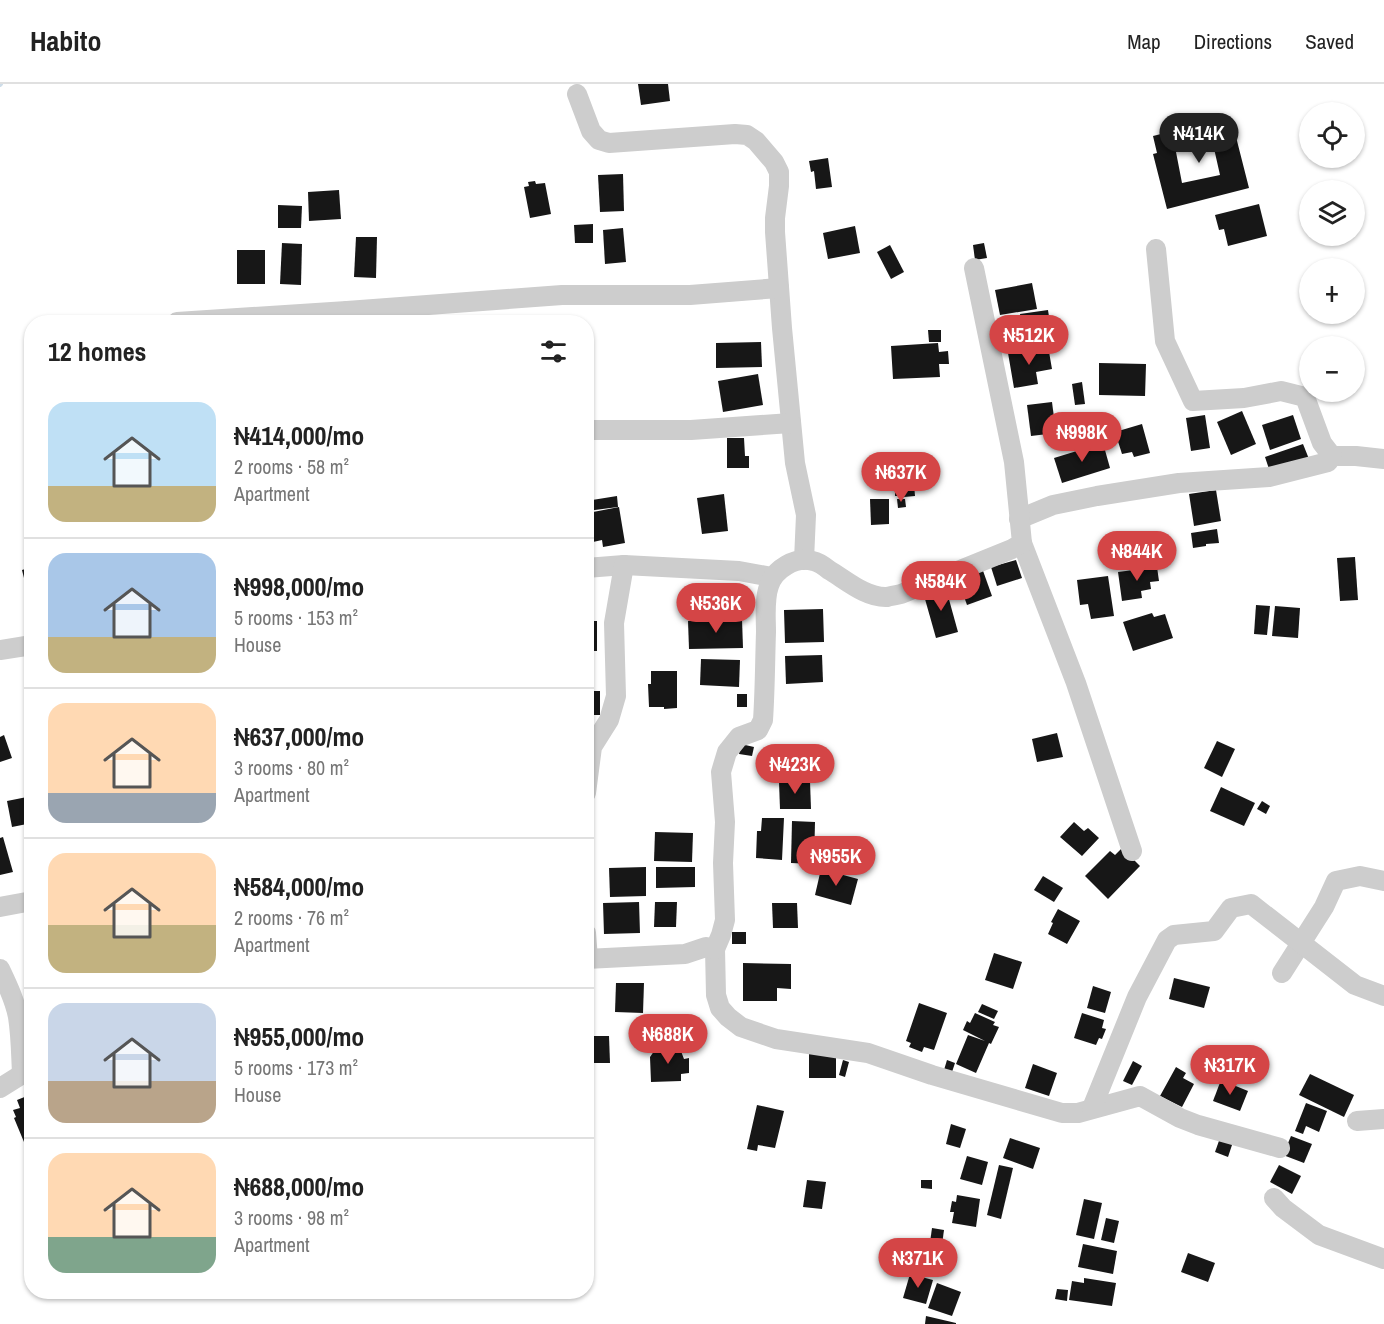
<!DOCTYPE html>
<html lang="en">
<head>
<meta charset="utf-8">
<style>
	:root { --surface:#fff; --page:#f6f6f6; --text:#222; --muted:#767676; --line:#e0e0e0; --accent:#d44546 }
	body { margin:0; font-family:"Archivo Narrow",sans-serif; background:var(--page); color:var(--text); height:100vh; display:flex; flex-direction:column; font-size:22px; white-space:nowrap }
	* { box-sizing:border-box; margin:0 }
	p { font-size:20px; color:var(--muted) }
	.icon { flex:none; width:33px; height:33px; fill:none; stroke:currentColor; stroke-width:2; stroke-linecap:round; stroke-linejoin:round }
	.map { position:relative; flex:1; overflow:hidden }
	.drawer { position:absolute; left:24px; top:231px; width:570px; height:984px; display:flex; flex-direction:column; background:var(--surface); border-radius:24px; box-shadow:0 2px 4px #0004 }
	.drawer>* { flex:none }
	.fabs { position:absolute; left:1299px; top:18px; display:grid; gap:12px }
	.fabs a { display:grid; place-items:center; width:66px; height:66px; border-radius:50%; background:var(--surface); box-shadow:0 2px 4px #0004; font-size:30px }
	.price { position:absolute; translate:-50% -51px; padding:0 14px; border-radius:21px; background:var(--accent); color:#fff; font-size:20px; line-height:39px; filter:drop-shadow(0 2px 3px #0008) }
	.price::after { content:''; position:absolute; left:50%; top:36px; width:18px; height:14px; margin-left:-9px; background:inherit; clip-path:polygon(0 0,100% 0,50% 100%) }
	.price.current { background:#222; color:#fff }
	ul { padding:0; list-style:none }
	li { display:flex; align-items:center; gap:18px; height:150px; padding:0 24px }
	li+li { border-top:2px solid var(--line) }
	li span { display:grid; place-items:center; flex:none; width:168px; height:120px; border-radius:18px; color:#555 }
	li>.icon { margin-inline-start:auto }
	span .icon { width:72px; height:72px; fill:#fffc; stroke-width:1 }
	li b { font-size:26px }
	h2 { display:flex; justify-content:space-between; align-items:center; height:72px; padding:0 24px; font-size:26px }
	header { display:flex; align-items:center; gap:36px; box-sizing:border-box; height:84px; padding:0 30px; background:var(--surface); border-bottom:2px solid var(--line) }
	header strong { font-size:28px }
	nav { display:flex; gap:33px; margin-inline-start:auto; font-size:21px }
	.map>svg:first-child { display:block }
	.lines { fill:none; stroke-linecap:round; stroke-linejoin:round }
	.stream { stroke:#cedde9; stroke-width:4 }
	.building { fill:#171717; fill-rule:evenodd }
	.minor { stroke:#cdcdcd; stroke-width:20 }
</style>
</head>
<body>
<header>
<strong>Habito</strong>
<nav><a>Map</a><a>Directions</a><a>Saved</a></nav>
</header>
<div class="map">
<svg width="1384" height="1240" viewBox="0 0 1384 1240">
	<rect width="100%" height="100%" fill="#fff"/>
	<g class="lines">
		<path class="stream" d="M 0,1 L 1,0"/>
	</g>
	<g class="building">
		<path d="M 638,0 L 668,0 L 670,17 L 641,21 Z"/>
		<path d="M 1225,34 L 1229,50 L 1235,49 L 1249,104 L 1167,125 L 1153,70 L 1157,69 L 1153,52 ZM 1213,60 L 1220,91 L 1182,99 L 1176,68 Z"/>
		<path d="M 828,74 L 832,103 L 816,105 L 814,87 L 811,88 L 809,77 Z"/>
		<path d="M 623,90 L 624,127 L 600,128 L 598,91 Z"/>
		<path d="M 535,97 L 536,100 L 545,99 L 551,130 L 530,134 L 524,103 L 529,102 L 528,98 Z"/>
		<path d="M 339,106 L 341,135 L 309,137 L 308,108 Z"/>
		<path d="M 1259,120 L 1267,152 L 1228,162 L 1224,145 L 1219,146 L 1215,131 Z"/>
		<path d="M 278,121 L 302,122 L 301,144 L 278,144 Z"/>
		<path d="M 593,140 L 593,159 L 575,159 L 574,141 Z"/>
		<path d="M 855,142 L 860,169 L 828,175 L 823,149 Z"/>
		<path d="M 623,144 L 626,178 L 605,180 L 603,146 Z"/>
		<path d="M 356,153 L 377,153 L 376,194 L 354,193 Z"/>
		<path d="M 282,159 L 302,160 L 301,201 L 280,200 Z"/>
		<path d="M 984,159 L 987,174 L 975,176 L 973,161 Z"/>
		<path d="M 890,161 L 904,188 L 891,195 L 877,168 Z"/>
		<rect x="237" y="166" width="28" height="34"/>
		<path d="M 1032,199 L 1037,225 L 1000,231 L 995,206 Z"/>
		<path d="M 1048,226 L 1052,252 L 1024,257 L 1020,230 Z"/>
		<path d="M 928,246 L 941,246 L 941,258 L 929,258 Z"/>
		<path d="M 761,258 L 762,283 L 716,284 L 716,259 Z"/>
		<path d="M 938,259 L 939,268 L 948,267 L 949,280 L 939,280 L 940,293 L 893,295 L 891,262 Z"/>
		<path d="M 1048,262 L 1052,285 L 1036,288 L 1038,300 L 1014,304 L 1008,269 Z"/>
		<path d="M 1099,279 L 1146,280 L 1145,312 L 1099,311 Z"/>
		<path d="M 758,290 L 763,321 L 723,328 L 718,297 Z"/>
		<path d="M 1082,298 L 1085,320 L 1075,321 L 1072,300 Z"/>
		<path d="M 1052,318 L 1056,349 L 1031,352 L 1027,321 Z"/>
		<path d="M 1242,327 L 1256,360 L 1231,371 L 1217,338 Z"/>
		<path d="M 1205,331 L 1210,364 L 1191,367 L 1186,334 Z"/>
		<path d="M 1293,331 L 1301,355 L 1270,366 L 1262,341 Z"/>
		<path d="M 1142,340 L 1150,369 L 1134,373 L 1132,368 L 1122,370 L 1115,348 Z"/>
		<path d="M 727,354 L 744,354 L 745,372 L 749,372 L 749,384 L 727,384 Z"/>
		<path d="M 1103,359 L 1110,384 L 1062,399 L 1054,374 Z"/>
		<path d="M 1303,360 L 1309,375 L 1270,388 L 1265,373 Z"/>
		<path d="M 914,400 L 915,412 L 904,413 L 903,401 Z"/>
		<path d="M 901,401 L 902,412 L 895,412 L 895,402 Z"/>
		<path d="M 1216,406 L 1221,437 L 1194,442 L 1189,410 Z"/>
		<path d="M 724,410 L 728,447 L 702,450 L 697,414 Z"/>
		<path d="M 617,412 L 618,423 L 587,427 L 586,417 Z"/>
		<path d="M 870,415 L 889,415 L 889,440 L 871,441 Z"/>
		<path d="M 897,415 L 905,415 L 906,423 L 898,424 Z"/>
		<path d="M 619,423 L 625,459 L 603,463 L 602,456 L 593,458 L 588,429 Z"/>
		<path d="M 1217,445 L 1219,459 L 1206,460 L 1206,462 L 1193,464 L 1191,449 Z"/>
		<path d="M 1355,473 L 1358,516 L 1340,517 L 1337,474 Z"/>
		<path d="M 1016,476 L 1022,494 L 997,502 L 991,483 Z"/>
		<path d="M 32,483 L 32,505 L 27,506 L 22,486 Z"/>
		<path d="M 1157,483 L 1159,497 L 1150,498 L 1151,505 L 1141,507 L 1142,514 L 1122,517 L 1118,488 Z"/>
		<path d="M 982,484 L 992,512 L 967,521 L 957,493 Z"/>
		<path d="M 1108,492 L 1114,532 L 1091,535 L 1088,520 L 1080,521 L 1077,496 Z"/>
		<path d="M 945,501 L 958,548 L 936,554 L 923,508 Z"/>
		<path d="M 1256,521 L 1270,522 L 1267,551 L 1254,550 Z"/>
		<path d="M 1275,522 L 1300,524 L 1298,554 L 1272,552 Z"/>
		<path d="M 823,525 L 824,558 L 785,559 L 784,526 Z"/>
		<path d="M 1152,529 L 1154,533 L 1165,530 L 1173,554 L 1133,567 L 1123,538 Z"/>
		<path d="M 742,535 L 743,564 L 689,565 L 688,537 Z"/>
		<rect x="586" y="537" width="11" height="30"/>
		<path d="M 822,571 L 823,598 L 786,600 L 785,572 Z"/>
		<path d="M 701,575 L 740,576 L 739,603 L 700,601 Z"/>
		<path d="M 651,587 L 677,587 L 677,624 L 664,625 L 664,623 L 649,623 L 648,600 L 651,600 Z"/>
		<rect x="586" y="607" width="14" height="24"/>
		<rect x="737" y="610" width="10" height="13"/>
		<path d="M 1057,649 L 1063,673 L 1037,678 L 1032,655 Z"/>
		<path d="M 4,651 L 12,674 L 0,678 L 0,653 Z"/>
		<path d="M 1217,657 L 1235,665 L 1222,693 L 1204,684 Z"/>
		<path d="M 741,660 L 754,663 L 752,672 L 739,670 Z"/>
		<path d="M 810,697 L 811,725 L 780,725 L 779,698 Z"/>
		<path d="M 1221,703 L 1255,719 L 1244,742 L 1210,727 Z"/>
		<path d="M 32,712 L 32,739 L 12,743 L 7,717 Z"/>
		<path d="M 1262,717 L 1270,722 L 1266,730 L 1257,725 Z"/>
		<path d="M 762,734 L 784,734 L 782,776 L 756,774 L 757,747 L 761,747 Z"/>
		<path d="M 792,737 L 815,738 L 814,780 L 791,779 Z"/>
		<path d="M 1074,738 L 1084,747 L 1088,744 L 1099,754 L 1082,772 L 1060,753 Z"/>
		<path d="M 655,748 L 693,749 L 692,778 L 654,777 Z"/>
		<path d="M 3,753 L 13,788 L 0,791 L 0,754 Z"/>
		<path d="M 1122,764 L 1140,782 L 1108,815 L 1085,792 L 1110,767 L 1115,771 Z"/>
		<path d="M 646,783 L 646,812 L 610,813 L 609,784 Z"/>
		<path d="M 656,783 L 695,783 L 695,803 L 656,804 Z"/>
		<path d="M 821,785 L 858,795 L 851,821 L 815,811 Z"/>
		<path d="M 1043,792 L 1063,804 L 1054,818 L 1034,806 Z"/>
		<path d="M 639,818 L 640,849 L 604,850 L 603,819 Z"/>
		<path d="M 655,818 L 677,818 L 676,843 L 654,843 Z"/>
		<path d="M 772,819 L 797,819 L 798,844 L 773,844 Z"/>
		<path d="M 1058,825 L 1080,837 L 1067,860 L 1048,850 L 1053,839 L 1051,838 Z"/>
		<rect x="732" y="848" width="14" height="12"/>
		<path d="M 994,869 L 1022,878 L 1013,905 L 985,896 Z"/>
		<path d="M 743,879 L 791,880 L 791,905 L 777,904 L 777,917 L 743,917 Z"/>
		<path d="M 1174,894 L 1210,903 L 1204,924 L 1169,915 Z"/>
		<path d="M 616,899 L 644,899 L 643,929 L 615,928 Z"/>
		<path d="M 1093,902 L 1111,908 L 1105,929 L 1087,924 Z"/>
		<path d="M 586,906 L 590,906 L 589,926 L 586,926 Z"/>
		<path d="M 919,919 L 947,929 L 934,966 L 924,963 L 922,968 L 909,963 L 911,959 L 906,957 Z"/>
		<path d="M 982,920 L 998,927 L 994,935 L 978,928 Z"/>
		<path d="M 975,929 L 995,938 L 993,941 L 999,943 L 991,960 L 989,959 L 976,989 L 956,980 L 968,951 L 985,957 L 963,946 L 967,937 L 970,939 Z"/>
		<path d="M 1082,929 L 1104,936 L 1102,944 L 1106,945 L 1102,955 L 1099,954 L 1096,961 L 1074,954 Z"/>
		<path d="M 586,952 L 609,952 L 610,979 L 586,979 Z"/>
		<path d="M 679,962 L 684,975 L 689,974 L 689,989 L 681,990 L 681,997 L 651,998 L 650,973 L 657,963 Z"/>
		<rect x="809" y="968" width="27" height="26"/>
		<path d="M 843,976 L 849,978 L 845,993 L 839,991 Z"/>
		<path d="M 947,976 L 955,979 L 952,988 L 944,986 Z"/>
		<path d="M 1133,977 L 1142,982 L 1132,1001 L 1123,997 Z"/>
		<path d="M 1033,980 L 1057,989 L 1049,1012 L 1025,1004 Z"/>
		<path d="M 1176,983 L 1186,989 L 1183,994 L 1194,1000 L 1182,1023 L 1160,1012 Z"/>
		<path d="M 1310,990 L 1354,1011 L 1344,1033 L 1299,1011 Z"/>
		<path d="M 1221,996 L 1248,1007 L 1240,1027 L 1213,1017 Z"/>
		<path d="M 32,1010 L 32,1060 L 29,1061 L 27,1057 L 24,1058 L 14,1034 L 16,1033 L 13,1026 L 20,1024 L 17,1016 Z"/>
		<path d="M 1306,1019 L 1327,1027 L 1319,1048 L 1306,1042 L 1303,1050 L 1295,1047 Z"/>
		<path d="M 757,1021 L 784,1027 L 775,1064 L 758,1061 L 757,1067 L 747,1065 Z"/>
		<path d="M 951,1040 L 966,1045 L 960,1064 L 946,1060 Z"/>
		<path d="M 1291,1052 L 1312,1060 L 1304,1079 L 1283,1071 Z"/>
		<path d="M 1010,1054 L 1040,1064 L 1033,1085 L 1003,1074 Z"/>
		<path d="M 1220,1054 L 1233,1058 L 1228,1073 L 1215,1068 Z"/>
		<path d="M 967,1072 L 988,1078 L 982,1101 L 960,1095 Z"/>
		<path d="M 999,1081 L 1013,1084 L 1001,1135 L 987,1131 Z"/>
		<path d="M 1279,1081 L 1301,1092 L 1292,1110 L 1270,1098 Z"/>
		<path d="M 807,1096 L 826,1098 L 822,1125 L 803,1123 Z"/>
		<path d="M 921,1096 L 932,1096 L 932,1105 L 921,1104 Z"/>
		<path d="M 957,1111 L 980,1115 L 976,1143 L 952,1139 L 954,1128 L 950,1128 L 952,1117 L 956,1118 Z"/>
		<path d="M 1084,1115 L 1102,1119 L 1094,1155 L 1076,1151 Z"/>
		<path d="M 1106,1134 L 1119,1137 L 1114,1159 L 1101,1156 Z"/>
		<path d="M 932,1144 L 944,1146 L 940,1175 L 928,1173 Z"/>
		<path d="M 1083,1160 L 1117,1167 L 1113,1190 L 1078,1183 Z"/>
		<path d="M 1188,1169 L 1215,1179 L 1208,1198 L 1181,1188 Z"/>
		<path d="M 910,1190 L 933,1196 L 926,1220 L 903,1214 Z"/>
		<path d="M 1084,1194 L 1116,1199 L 1112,1222 L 1069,1216 L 1072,1197 L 1084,1199 Z"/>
		<path d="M 937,1199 L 961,1208 L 952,1232 L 928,1224 Z"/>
		<path d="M 1057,1205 L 1068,1206 L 1067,1217 L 1055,1215 Z"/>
		<path d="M 926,1232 L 956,1239 L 956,1240 L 925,1240 Z"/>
	</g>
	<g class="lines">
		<g class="minor">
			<path d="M 577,10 L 591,47 L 599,56 L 609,59 L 735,50 L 747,51 L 756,57 L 774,78 L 779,88 L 779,102 L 775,134 L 775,148 L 782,244 L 795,379 L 806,431 L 804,476"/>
			<path d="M 1156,165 L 1165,257 L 1193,317 L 1244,314 L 1281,307 L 1305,313 L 1322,359 L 1332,372 L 1356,372 L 1384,375"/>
			<path d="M 177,238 L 347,227"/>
			<path d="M 345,238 L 347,227 L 562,211 L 690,211 L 779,204"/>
			<path d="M 586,346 L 691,346 L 791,339"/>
			<path d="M 1019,435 L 1053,421 L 1097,412 L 1179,399 L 1269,393 L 1328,378 L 1332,372"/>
			<path d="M 1022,459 L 1076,599 L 1132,767"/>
			<path d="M 586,484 L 624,481"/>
			<path d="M 0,566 L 32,561"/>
			<path d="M 586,709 L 592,663 L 609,636 L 616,612 L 614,539 L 624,481 L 739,487 L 772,493"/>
			<path d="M 0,823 L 32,817"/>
			<path d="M 586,849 L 588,875"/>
			<path d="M 715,865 L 716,911 L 720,924 L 728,933 L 741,943 L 776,955 L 868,969 L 932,991 L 1062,1029 L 1078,1029 L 1140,1012 L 1180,1034 L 1198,1041 L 1280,1064"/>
			<path d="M 586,875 L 685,870 L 706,863 L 715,865 L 721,851 L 725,836 L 723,779 L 725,738 L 721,688 L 727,668 L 739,653 L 758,646 L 763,636 C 765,607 765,577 766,548 C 766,533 764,516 769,502 C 774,485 796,472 813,477 C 819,478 824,482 829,486 C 846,496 866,514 887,513 C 891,512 896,511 901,510 L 1012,465 L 1022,459 L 1014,378 L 974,184"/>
			<path d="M 0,885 C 7,900 15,916 18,933 C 21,952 21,971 22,989"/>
			<path d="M 1282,889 L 1324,823 L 1336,797 L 1360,792 L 1384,797"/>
			<path d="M 0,1004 L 32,984"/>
			<path d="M 1092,1024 L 1137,913 L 1167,856 L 1174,851 L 1214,847 L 1231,824 L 1251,820 L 1355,901 L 1384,912"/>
			<path d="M 1357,1037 L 1384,1035"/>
			<path d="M 1274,1114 L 1283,1124 L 1319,1151 L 1384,1175"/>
		</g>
	</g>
</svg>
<div class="fabs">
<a><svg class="icon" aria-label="locate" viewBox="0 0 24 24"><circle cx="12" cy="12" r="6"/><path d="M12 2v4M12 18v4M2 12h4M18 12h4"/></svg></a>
<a><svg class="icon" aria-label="layers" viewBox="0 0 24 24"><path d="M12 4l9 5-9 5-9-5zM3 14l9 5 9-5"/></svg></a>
<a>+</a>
<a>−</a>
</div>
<b class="price current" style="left:1199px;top:80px">₦414K</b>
<b class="price" style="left:1029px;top:282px">₦512K</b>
<b class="price" style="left:1082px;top:379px">₦998K</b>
<b class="price" style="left:901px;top:419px">₦637K</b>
<b class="price" style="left:1137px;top:498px">₦844K</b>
<b class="price" style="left:941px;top:528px">₦584K</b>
<b class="price" style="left:716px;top:550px">₦536K</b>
<b class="price" style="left:795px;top:711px">₦423K</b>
<b class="price" style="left:836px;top:803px">₦955K</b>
<b class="price" style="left:668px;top:981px">₦688K</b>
<b class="price" style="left:1230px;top:1012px">₦317K</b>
<b class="price" style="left:918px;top:1205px">₦371K</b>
<section class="drawer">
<h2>12 homes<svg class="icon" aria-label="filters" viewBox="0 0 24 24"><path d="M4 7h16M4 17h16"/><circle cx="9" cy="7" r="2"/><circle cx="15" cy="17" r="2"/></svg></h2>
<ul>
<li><span style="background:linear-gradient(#bfe0f5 70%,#c2b280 0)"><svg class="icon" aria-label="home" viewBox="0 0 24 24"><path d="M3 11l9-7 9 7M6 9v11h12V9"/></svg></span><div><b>₦414,000/mo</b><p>2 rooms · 58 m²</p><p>Apartment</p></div></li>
<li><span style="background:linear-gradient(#a9c7e8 70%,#c2b280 0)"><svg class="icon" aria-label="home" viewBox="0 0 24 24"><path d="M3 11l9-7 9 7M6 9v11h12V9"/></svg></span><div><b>₦998,000/mo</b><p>5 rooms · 153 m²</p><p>House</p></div></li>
<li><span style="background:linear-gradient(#ffd9b3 75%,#9aa5b1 0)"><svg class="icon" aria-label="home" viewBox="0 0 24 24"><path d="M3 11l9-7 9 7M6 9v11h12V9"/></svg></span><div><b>₦637,000/mo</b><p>3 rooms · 80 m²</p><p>Apartment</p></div></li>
<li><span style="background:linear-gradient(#ffd9b3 60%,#c2b280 0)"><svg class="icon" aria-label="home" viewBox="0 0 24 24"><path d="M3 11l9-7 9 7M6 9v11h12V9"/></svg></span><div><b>₦584,000/mo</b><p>2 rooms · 76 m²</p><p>Apartment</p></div></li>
<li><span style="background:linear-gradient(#c9d6e8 65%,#b9a48a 0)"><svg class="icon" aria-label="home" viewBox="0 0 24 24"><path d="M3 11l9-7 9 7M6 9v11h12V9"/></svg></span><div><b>₦955,000/mo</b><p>5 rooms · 173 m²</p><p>House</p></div></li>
<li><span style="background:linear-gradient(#ffd9b3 70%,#7fa58c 0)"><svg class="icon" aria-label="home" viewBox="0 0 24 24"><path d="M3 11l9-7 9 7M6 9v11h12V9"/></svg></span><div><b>₦688,000/mo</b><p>3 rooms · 98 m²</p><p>Apartment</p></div></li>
</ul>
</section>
</div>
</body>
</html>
